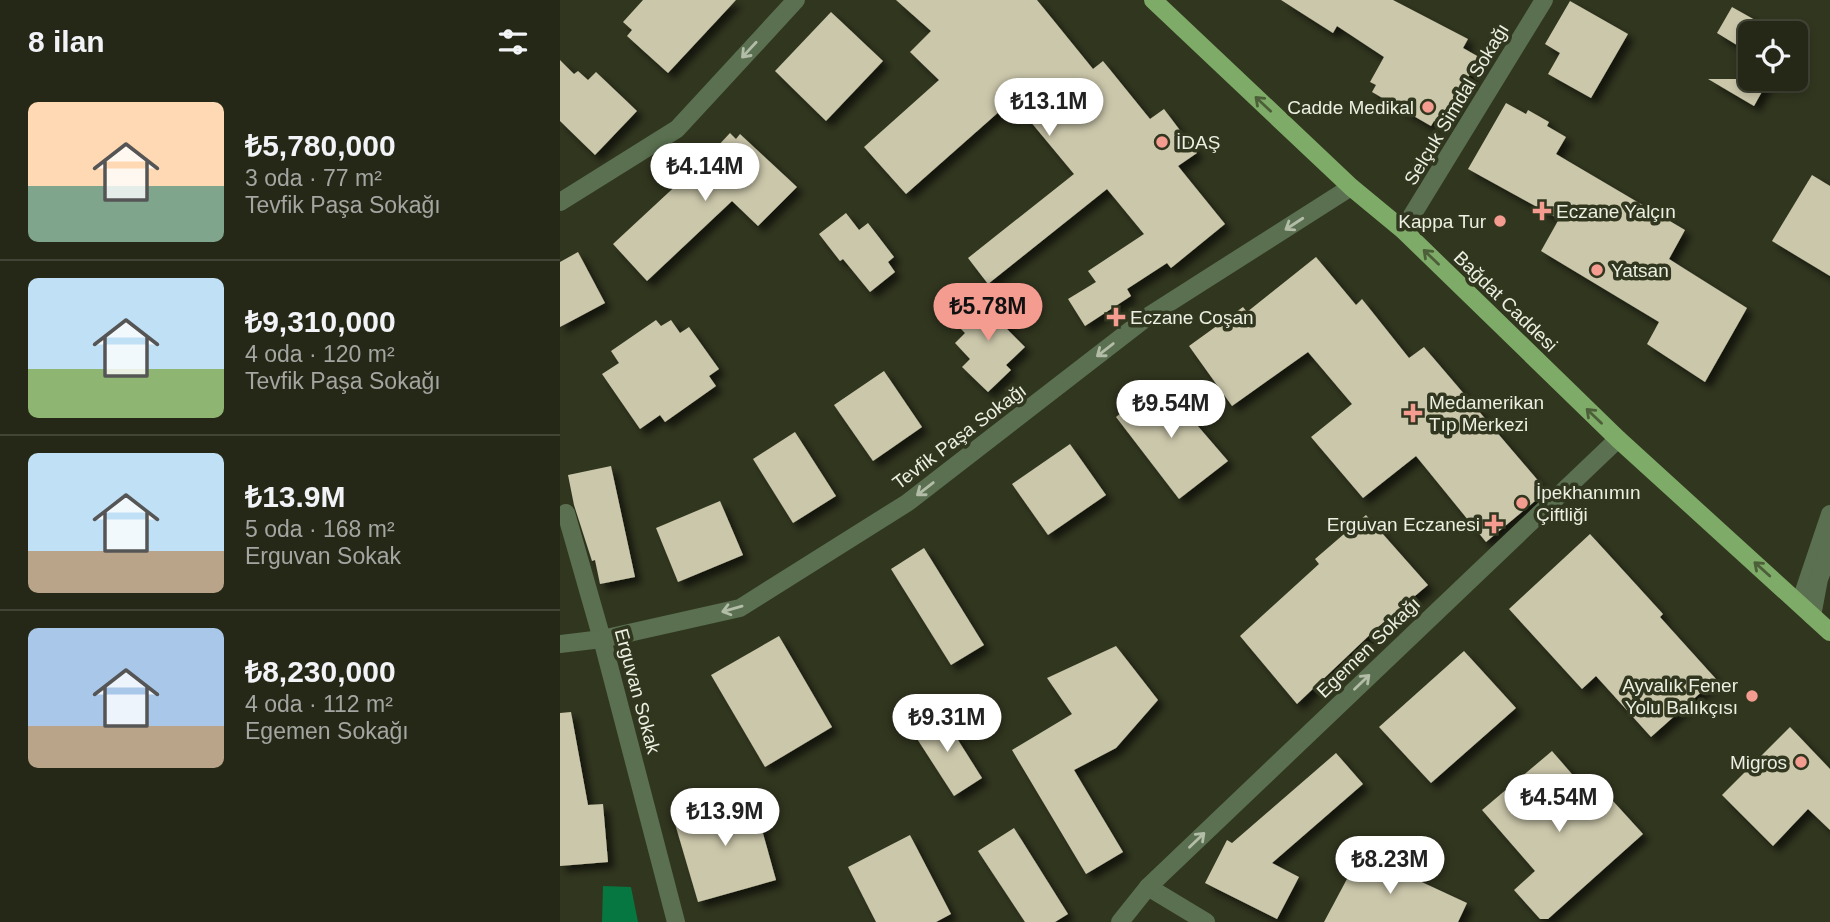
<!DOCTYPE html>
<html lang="tr">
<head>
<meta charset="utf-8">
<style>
	:root { --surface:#252817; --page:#2d3020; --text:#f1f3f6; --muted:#a3a6a1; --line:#424436; --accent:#f59c91 }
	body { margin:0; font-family:Helvetica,sans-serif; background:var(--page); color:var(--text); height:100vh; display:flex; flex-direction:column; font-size:26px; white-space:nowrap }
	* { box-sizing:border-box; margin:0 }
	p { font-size:23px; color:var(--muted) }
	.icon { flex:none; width:38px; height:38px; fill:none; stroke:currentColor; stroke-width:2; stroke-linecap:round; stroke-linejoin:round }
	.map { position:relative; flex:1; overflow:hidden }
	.drawer { display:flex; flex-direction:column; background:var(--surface); width:560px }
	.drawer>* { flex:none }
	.fabs { position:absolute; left:1178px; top:21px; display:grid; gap:14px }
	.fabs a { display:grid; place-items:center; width:70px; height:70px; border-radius:10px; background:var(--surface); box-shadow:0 4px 10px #0003,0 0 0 2px var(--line); font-size:35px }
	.price { position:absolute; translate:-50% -60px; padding:0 16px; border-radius:24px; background:#fff; color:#222; font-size:23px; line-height:46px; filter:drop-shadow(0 2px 4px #0008) }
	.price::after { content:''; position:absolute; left:50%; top:42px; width:21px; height:16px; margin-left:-10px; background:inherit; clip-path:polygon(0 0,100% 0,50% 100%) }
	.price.active { background:var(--accent); color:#111 }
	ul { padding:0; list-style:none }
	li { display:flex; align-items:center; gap:21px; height:175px; padding:0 28px }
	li+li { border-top:2px solid var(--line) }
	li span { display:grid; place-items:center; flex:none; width:196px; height:140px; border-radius:10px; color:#555 }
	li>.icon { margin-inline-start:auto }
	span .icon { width:84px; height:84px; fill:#fffc; stroke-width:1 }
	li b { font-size:30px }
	h2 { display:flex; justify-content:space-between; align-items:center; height:84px; padding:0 28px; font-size:30px }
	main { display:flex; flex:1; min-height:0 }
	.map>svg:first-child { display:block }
	.water { fill:#067741 }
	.building { fill:#cbc7ab; filter:url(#shadow) }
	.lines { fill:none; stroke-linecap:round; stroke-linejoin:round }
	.minor { stroke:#5a7050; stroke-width:18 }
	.primary { stroke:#7eab68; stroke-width:18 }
	.oneway { stroke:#b2bca7 }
	.oneway2 { stroke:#4c5f39 }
	.poi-dot { fill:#f59c91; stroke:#31361f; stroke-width:2.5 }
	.labels { text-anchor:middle; stroke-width:7; stroke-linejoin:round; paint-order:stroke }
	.street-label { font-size:19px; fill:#ecefe1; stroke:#31361f }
	.poi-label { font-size:19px; fill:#ecefe1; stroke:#31361f; text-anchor:start }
</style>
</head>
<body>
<main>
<section class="drawer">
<h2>8 ilan<svg class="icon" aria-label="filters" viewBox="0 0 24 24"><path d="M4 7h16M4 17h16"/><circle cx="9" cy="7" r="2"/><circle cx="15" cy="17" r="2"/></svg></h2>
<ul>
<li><span style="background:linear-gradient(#ffd9b3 60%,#7fa58c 0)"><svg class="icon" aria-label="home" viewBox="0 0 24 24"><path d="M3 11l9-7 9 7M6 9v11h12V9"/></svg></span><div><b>₺5,780,000</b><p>3 oda · 77 m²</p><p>Tevfik Paşa Sokağı</p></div></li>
<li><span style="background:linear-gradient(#bfe0f5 65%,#8fb573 0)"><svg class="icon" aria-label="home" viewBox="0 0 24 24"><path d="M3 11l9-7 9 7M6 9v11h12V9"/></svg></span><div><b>₺9,310,000</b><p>4 oda · 120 m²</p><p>Tevfik Paşa Sokağı</p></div></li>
<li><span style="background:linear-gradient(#bfe0f5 70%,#b9a48a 0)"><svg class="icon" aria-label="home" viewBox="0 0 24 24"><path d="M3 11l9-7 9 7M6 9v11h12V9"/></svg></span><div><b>₺13.9M</b><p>5 oda · 168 m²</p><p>Erguvan Sokak</p></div></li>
<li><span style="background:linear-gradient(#a9c7e8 70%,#b9a48a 0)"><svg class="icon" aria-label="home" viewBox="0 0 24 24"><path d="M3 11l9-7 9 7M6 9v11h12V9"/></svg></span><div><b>₺8,230,000</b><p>4 oda · 112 m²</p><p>Egemen Sokağı</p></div></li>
</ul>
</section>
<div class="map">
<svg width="1270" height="922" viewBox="0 0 1270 922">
	<defs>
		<filter id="shadow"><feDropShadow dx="6" dy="6" stdDeviation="3.5" flood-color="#0009"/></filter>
	</defs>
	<rect width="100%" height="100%" fill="#31361f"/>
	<path class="water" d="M 43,886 L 71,887 L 78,922 L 42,922 Z"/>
	<g class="building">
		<path d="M 83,0 L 176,0 L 108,73 L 67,36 L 72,30 L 63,22 Z"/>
		<path d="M 336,0 L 477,0 L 533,69 L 543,61 L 590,119 L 604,109 L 637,153 L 618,166 L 665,224 L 611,268 L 607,263 L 567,289 L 571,296 L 525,326 L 508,299 L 536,282 L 528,271 L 584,234 L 547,189 L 428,284 L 408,258 L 514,174 L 460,109 L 449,119 L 441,110 L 346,194 L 304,147 L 379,80 L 350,52 L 371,31 Z"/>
		<path d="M 721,0 L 833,0 L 908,39 L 903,48 L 919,57 L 883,125 L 874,121 L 871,126 L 812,92 L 816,85 L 810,82 L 824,57 L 777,26 L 773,33 Z"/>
		<path d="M 1010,1 L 1068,34 L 1031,98 L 988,74 L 1000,53 L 985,44 Z"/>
		<path d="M 1172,7 L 1218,33 L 1190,33 L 1190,53 L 1157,33 Z"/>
		<path d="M 271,12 L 323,61 L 266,121 L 215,71 Z"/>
		<path d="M 0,60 L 14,74 L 18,71 L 28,80 L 36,72 L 77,111 L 35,155 L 0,121 Z"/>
		<path d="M 1148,79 L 1209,79 L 1194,106 Z"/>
		<path d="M 946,103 L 966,114 L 968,110 L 989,122 L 987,126 L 1006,137 L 996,154 L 1125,230 L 1109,259 L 1187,308 L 1145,382 L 1087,344 L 1099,322 L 981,251 L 999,219 L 908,169 Z"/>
		<path d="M 170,133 L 176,139 L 180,134 L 237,187 L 198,226 L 172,201 L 87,281 L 53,244 L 123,179 L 125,181 Z"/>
		<path d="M 1252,175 L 1270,186 L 1270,276 L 1212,241 Z"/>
		<path d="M 286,213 L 299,230 L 308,223 L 334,257 L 328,262 L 335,272 L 310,292 L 283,259 L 280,261 L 259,234 Z"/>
		<path d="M 18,252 L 45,303 L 0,327 L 0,262 Z"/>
		<path d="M 756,257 L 796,305 L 802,299 L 849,358 L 864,347 L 987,491 L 926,542 L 856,456 L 803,498 L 751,437 L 792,404 L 748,352 L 672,406 L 629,346 L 683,307 L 687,312 Z"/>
		<path d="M 426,295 L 452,320 L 445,327 L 465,347 L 446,365 L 451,370 L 428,392 L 402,367 L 410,359 L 395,343 L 405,333 L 396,324 Z"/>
		<path d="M 96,320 L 101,326 L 111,320 L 120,333 L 129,327 L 159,369 L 149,376 L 156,386 L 105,422 L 100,415 L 80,429 L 42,374 L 59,363 L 51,351 Z"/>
		<path d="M 324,371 L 362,427 L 313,461 L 274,405 Z"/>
		<path d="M 600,382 L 668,461 L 619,499 L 556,417 Z"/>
		<path d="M 235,432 L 276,496 L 233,523 L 193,459 Z"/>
		<path d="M 510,444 L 546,495 L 488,535 L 452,484 Z"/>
		<path d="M 51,466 L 75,577 L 40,584 L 35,560 L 32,561 L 14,505 L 8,475 Z"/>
		<path d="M 160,501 L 183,555 L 118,582 L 96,528 Z"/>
		<path d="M 806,515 L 868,585 L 818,627 L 737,704 L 680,636 L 759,564 L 755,559 Z"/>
		<path d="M 1030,534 L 1103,614 L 1100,617 L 1156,679 L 1091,737 L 1036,676 L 1022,689 L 949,609 Z"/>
		<path d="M 364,548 L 424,645 L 391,665 L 331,569 Z"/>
		<path d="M 219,636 L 272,727 L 205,767 L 151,675 Z"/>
		<path d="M 556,646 L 598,700 L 556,748 L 514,770 L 563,852 L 526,874 L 452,750 L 512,714 L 487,678 Z"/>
		<path d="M 904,651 L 956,708 L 871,783 L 819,727 Z"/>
		<path d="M 11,712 L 28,805 L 43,804 L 48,862 L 0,866 L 0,713 Z"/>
		<path d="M 381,713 L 422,778 L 394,796 L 352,731 Z"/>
		<path d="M 1230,727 L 1270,769 L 1270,830 L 1248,809 L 1213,846 L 1162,795 Z"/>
		<path d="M 992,751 L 1043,810 L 1053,801 L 1083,834 L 988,919 L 980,919 L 954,890 L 975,871 L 922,810 Z"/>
		<path d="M 776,753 L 803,784 L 712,863 L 739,877 L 717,919 L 645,883 L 667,840 L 672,843 Z"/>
		<path d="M 192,794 L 216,880 L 138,902 L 113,817 Z"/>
		<path d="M 454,828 L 508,914 L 495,922 L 465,922 L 418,851 Z"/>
		<path d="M 350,835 L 391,914 L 376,922 L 316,922 L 288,867 Z"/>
		<path d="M 804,847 L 841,867 L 838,871 L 907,903 L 898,922 L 764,922 Z"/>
	</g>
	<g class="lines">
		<g class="minor">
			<path d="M 0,202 L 117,129 L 236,0"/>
			<path d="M 843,230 L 984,0"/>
			<path d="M 6,513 L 42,639 L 116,922"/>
			<path d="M 1240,603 L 1270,514"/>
			<path d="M 1252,616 L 1259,579 L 1270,550"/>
			<path d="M 0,644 L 42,639 L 180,608 L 347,503 L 590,315 L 791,187"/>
			<path d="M 588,887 L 646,922"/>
			<path d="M 560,922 L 588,887 L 1058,439"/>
		</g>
		<path class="primary" d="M 593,0 L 791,187 L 843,230 L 1058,439 L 1270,632"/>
	</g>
	<defs><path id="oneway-shaft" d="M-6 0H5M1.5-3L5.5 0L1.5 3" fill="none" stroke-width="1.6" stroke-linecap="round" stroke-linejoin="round" transform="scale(1.75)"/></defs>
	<g class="oneway">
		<use href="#oneway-shaft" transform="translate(189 50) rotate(133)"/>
		<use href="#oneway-shaft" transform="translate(734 224) rotate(147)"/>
		<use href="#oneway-shaft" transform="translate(545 350) rotate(142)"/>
		<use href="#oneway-shaft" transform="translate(365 489) rotate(142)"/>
		<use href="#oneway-shaft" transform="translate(172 609) rotate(164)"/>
		<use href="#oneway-shaft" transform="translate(802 682) rotate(-44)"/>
		<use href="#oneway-shaft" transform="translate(637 840) rotate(-44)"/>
	</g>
	<g class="oneway2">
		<use href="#oneway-shaft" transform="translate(703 104) rotate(-137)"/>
		<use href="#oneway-shaft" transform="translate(871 257) rotate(-136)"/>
		<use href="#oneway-shaft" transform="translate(1034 416) rotate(-136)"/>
		<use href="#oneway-shaft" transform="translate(1202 569) rotate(-138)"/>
	</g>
	<g class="poi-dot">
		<circle cx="868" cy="107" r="7"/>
		<circle cx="602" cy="142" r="7"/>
		<path d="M978.5 200.5h7v7h7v7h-7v7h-7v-7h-7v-7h7z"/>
		<circle cx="940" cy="221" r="7"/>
		<circle cx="1037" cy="270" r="7"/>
		<path d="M552.5 306.5h7v7h7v7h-7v7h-7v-7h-7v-7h7z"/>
		<path d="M849.5 402.5h7v7h7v7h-7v7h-7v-7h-7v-7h7z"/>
		<circle cx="962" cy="503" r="7"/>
		<path d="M930.5 513.5h7v7h7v7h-7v7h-7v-7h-7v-7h7z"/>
		<circle cx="1192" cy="696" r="7"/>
		<circle cx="1241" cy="762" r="7"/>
	</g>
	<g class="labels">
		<g class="street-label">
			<text transform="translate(896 104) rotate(-59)" y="7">Selçuk Simdal Sokağı</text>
			<text transform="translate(946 301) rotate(44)" y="7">Bağdat Caddesi</text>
			<text transform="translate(399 436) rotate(-37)" y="7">Tevfik Paşa Sokağı</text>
			<text transform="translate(808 647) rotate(-44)" y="7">Egemen Sokağı</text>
			<text transform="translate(78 691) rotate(75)" y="7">Erguvan Sokak</text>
		</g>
		<g class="poi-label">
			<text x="854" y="114" text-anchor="end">Cadde Medikal</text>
			<text x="616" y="149">İDAŞ</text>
			<text x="996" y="218">Eczane Yalçın</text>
			<text x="926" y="228" text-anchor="end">Kappa Tur</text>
			<text x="1051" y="277">Yatsan</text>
			<text x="570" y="324">Eczane Coşan</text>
			<text x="869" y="409">Medamerikan<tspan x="869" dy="22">Tıp Merkezi</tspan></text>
			<text x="976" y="499">İpekhanımın<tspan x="976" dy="22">Çiftliği</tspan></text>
			<text x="920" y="531" text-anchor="end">Erguvan Eczanesi</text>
			<text x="1178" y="692" text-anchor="end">Ayvalık Fener<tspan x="1178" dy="22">Yolu Balıkçısı</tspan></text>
			<text x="1227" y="769" text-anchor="end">Migros</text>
		</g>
	</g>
</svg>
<div class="fabs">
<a><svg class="icon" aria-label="locate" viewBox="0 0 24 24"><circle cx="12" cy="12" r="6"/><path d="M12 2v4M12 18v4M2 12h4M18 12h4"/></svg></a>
</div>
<b class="price" style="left:489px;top:138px">₺13.1M</b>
<b class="price" style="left:145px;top:203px">₺4.14M</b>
<b class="price active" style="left:428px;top:343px">₺5.78M</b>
<b class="price" style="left:611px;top:440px">₺9.54M</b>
<b class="price" style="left:387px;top:754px">₺9.31M</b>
<b class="price" style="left:999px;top:834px">₺4.54M</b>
<b class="price" style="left:165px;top:848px">₺13.9M</b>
<b class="price" style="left:830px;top:896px">₺8.23M</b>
</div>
</main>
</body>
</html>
